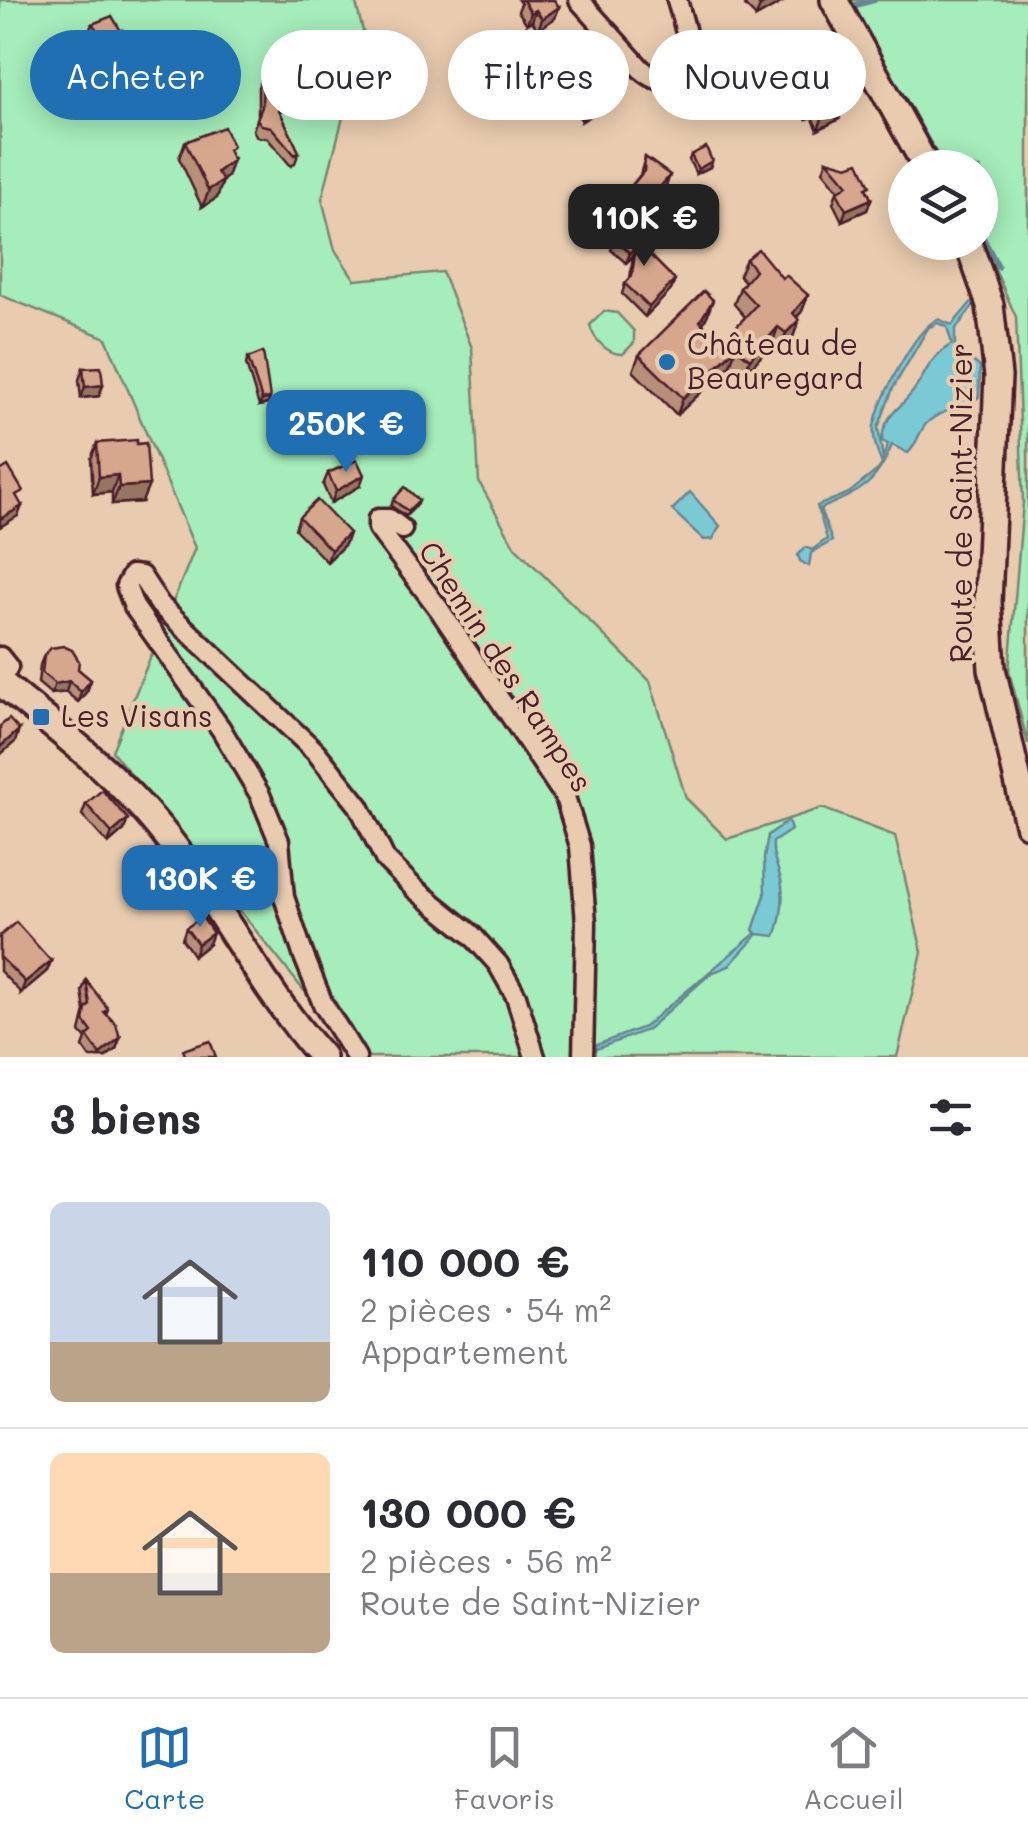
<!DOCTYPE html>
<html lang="fr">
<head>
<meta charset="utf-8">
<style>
	:root { --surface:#fff; --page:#f7f7f7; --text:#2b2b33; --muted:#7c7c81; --line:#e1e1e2; --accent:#1f6fb2 }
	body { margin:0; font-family:Mali,sans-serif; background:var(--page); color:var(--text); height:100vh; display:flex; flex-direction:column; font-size:38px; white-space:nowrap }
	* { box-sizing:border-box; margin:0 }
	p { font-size:32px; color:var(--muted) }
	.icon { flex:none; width:55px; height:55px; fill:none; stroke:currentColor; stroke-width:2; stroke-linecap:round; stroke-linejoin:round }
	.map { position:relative; height:1057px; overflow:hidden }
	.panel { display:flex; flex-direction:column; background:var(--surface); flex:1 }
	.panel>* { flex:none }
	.hud { position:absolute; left:30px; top:30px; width:970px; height:90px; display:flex; gap:20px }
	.tools { position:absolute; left:888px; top:150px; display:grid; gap:20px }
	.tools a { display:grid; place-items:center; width:110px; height:110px; border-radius:50%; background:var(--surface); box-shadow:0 5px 25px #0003; font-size:50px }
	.price { position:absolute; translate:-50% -85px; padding:0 22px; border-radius:20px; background:var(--accent); color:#fff; font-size:32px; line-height:65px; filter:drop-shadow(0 2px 5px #0008) }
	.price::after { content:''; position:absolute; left:50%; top:60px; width:30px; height:22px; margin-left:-15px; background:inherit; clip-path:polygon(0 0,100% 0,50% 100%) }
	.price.selected { background:#222; color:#fff }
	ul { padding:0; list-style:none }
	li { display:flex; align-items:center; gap:30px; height:250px; padding:0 50px }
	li+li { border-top:2px solid var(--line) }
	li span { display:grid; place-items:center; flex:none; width:280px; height:200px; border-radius:15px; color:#555 }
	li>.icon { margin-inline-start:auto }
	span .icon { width:120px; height:120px; fill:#fffc; stroke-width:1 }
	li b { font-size:42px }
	h2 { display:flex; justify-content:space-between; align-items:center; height:120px; padding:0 50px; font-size:42px }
	.tag { padding:0 35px; border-radius:45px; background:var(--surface); box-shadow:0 5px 25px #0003; font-size:35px; line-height:90px }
	.tag.selected { background:var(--accent); color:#fff }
	.menu { display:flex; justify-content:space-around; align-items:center; height:140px; border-top:2px solid var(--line); background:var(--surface); font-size:28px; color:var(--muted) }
	.menu a { display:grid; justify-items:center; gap:5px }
	.menu .selected { color:var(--accent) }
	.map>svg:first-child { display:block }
	.green { fill:#a5edba; stroke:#788672; stroke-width:2.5 }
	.water { fill:#7acad5; stroke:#678691; stroke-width:2.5; fill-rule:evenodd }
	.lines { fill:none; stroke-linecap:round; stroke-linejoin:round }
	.stream { stroke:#678691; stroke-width:6 }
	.street-casing { stroke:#4a1f2b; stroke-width:25 }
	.secondary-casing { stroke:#4a1f2b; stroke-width:32 }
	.street { stroke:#e9ccaf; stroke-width:18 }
	.secondary { stroke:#e9ccaf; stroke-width:25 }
	.wall { fill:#b89079; stroke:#4a1f2b; stroke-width:2.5 }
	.shaded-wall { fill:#967563; stroke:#4a1f2b; stroke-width:2.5 }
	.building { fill:#d6a78d; stroke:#4a1f2b; stroke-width:2.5 }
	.poi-dot { fill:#1f6fb2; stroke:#e9ccaf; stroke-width:4 }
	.labels { text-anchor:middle; stroke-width:8; stroke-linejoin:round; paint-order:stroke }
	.poi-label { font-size:30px; fill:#4a1f2b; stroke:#e9ccaf; text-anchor:start }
	.street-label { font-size:30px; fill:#4a1f2b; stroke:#e9ccaf }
</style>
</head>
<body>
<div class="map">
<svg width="1028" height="1057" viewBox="0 0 1028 1057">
	<rect width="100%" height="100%" fill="#e9ccaf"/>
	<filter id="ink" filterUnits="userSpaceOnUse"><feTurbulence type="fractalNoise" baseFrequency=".01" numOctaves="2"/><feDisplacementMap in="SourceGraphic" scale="20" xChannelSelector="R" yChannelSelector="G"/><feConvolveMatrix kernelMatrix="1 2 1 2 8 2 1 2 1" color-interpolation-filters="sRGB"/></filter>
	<g filter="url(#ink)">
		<g class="green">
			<path d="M 0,0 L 355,0 L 364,35 L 322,199 L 335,250 L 355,280 L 442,272 L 472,348 L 479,482 L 515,547 L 650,681 L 686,798 L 727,839 L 822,808 L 895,836 L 922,952 L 897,1057 L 357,1057 L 112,751 L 195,548 L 106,338 L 0,295 Z"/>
			<path d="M 845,0 L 1028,0 L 1028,744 L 1009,671 L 1023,502 L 1016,317 L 980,236 L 980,168 L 941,167 Z"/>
			<path d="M 604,311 L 617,313 L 634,331 L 634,343 L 623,354 C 608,355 593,339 590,325 Z"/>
		</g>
		<g class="water">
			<path d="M 974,299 L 976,302 L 955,330 L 955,346 L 980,367 L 979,397 C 964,409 940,409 926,424 C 918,433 917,445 908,453 L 892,445 C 875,487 860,491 820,509 L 832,541 L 811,553 L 809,566 L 800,561 L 798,555 L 806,547 L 812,550 L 827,539 L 817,506 L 849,493 L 879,469 L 882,464 C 877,452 872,438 874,426 C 880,399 914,330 938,319 L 952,325 ZM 938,323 L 947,327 L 952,344 C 926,360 928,373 911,394 C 898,410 883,417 882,441 L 888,444 L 883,458 L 878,428 L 893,388 L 928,328 Z"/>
			<path d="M 690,492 L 720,526 L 713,539 L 704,540 L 672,510 Z"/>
			<path d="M 788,821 L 791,830 L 773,842 C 772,857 776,862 780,876 C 785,893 782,919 775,936 L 758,934 L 729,966 L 711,973 L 647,1030 L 583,1054 L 583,1050 L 644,1027 L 756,933 L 753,930 L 765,895 L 764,858 L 768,835 Z"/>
		</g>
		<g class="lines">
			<g class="stream">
				<path d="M 852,6 L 874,0"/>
				<path d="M 864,29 L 943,168"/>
				<path d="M 980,232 L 998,267"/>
			</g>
			<defs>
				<g id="street">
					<path d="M 579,0 L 641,69 C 651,77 658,83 671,77 C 701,63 683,24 677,0"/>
					<path d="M 402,529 L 389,519 L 378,519 L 378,528 L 439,609 L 565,797 L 580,846 L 586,923 L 583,1057"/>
					<path d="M 0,657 L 8,667 L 0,681"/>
					<path d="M 356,1057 L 323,1004 L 303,954 L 284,897 L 279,841 L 260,795 L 221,729 L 134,607 L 126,586 L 132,575 L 141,576 L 160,605 L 316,752 L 359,806 L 385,859 L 415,889 L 471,934 L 498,964 L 516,996 L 535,1057"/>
				</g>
				<g id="secondary">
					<path d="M 834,0 L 927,168"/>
					<path d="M 968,242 L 990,305 L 998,376 L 988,602 L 992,669 L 1028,824"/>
					<path d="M 0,682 C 54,727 113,771 158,826 C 218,899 259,986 322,1057"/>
				</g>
			</defs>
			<use href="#street" class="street-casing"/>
			<use href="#secondary" class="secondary-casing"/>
			<use href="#street" class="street"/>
			<use href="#secondary" class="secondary"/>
		</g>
		<g class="wall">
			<path d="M 518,0 L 554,0 L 559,7 L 555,18 L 538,30 L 532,21 L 527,24 L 518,11 L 521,4 Z"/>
			<path d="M 747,0 L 786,0 L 756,17 L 745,6 Z"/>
			<path d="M 92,24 L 119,36 L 105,45 L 90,29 Z"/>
			<path d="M 263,76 L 299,152 L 295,163 L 291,166 L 267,138 L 257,137 L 253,130 L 258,117 L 258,87 Z"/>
			<path d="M 565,79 L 599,85 L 610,103 L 582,121 L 561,90 Z"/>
			<path d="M 793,85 L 839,119 L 818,130 L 812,117 L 807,119 L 802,108 L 796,111 L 789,96 Z"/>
			<path d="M 185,142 L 230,155 L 227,177 L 222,180 L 217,198 L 202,207 L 179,158 Z"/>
			<path d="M 691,155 L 712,161 L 710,167 L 696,174 L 689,160 Z"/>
			<path d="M 645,157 L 670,175 L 666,186 L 638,221 L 620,207 L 624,195 L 640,175 Z"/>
			<path d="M 827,160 L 868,191 L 871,199 L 867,210 L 842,221 L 833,203 L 837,192 L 839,191 L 823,171 Z"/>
			<path d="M 643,238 L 641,246 L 675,280 L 671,290 L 645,317 L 622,294 L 625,284 L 630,279 L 633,256 L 626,263 L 611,250 L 615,240 Z"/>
			<path d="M 746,259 L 782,278 L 808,295 L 802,311 L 797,317 L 799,320 L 793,337 L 780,350 L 772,344 L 744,375 L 730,365 L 677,415 L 633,371 L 639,355 L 707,316 L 703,324 L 719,346 L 745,317 L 734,304 L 740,288 L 745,282 L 739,275 Z"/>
			<path d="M 248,358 L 270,398 L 268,404 L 259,406 L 246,364 Z"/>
			<path d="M 83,368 L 103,385 L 99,396 L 81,398 L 79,380 Z"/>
			<path d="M 97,443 L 142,502 L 112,504 L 112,492 L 93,494 L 91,459 Z"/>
			<path d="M 328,473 L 360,486 L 331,503 L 323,485 Z"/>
			<path d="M 393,500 L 419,500 L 417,505 L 406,516 L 391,506 Z"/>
			<path d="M 299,517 L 349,533 L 345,544 L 327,562 L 295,529 Z"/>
			<path d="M 44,655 L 78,669 L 91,680 L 87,691 L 78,702 L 66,692 L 51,694 L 38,683 L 40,665 Z"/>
			<path d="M 86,804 L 124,830 L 108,844 L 82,815 Z"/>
			<path d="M 186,928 L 209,944 L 194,956 L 182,939 Z"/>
			<path d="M 0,936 L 51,961 L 47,971 L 21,993 L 0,971 Z"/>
			<path d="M 86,980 L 108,1009 L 106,1014 L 120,1038 L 116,1049 L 106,1057 L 90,1057 L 83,1047 L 86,1039 L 80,1032 L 85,1011 L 82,991 Z"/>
		</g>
		<g class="shaded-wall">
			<path d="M 771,0 L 786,0 L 756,17 L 760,6 Z"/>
			<path d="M 559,7 L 555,18 L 538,30 L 542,19 Z"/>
			<path d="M 536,10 L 532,21 L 527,24 L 531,13 Z"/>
			<path d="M 121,31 L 119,36 L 105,45 L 107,40 Z"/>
			<path d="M 614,92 L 610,103 L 582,121 L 586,111 Z"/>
			<path d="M 806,97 L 802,108 L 796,111 L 800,100 Z"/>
			<path d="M 816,107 L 812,117 L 807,119 L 811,109 Z"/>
			<path d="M 843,108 L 839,119 L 818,130 L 822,119 Z"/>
			<path d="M 233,160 L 227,177 L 214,187 L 223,181 L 217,198 L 202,207 L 217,172 Z"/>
			<path d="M 712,161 L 710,167 L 696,174 L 698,169 Z"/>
			<path d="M 670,175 L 666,186 L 638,221 L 642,209 Z"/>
			<path d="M 871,199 L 867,210 L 842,221 L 846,210 Z"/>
			<path d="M 636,246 L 633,256 L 626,263 L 630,253 Z"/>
			<path d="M 675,280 L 671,290 L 645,317 L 649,307 Z"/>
			<path d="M 808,295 L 802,311 L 787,329 L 793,313 Z"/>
			<path d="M 713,300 L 707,316 L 694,338 L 700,321 Z"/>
			<path d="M 799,320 L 793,337 L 780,350 L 786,333 Z"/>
			<path d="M 778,327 L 772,344 L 744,375 L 750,359 Z"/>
			<path d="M 736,348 L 730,365 L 677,415 L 683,398 Z"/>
			<path d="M 103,385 L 99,396 L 81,398 L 85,387 Z"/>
			<path d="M 270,398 L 268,404 L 259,406 L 262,400 Z"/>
			<path d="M 118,475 L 112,492 L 93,494 L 99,477 Z"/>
			<path d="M 364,475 L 360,486 L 331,503 L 336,491 Z"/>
			<path d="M 149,485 L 142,502 L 112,504 L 119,487 Z"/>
			<path d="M 22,506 L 18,516 L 0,527 L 0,519 Z"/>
			<path d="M 349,533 L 345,544 L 327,562 L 331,550 Z"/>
			<path d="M 91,680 L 87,691 L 78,702 L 81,692 Z"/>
			<path d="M 69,681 L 66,692 L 51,694 L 55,684 Z"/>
			<path d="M 19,730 L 15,742 L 0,755 L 0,747 Z"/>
			<path d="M 128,819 L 124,830 L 108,844 L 112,833 Z"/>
			<path d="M 213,933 L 209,944 L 194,956 L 198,944 Z"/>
			<path d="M 51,961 L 47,971 L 21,993 L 25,982 Z"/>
			<path d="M 120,1038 L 116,1049 L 106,1057 L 99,1057 L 100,1054 Z"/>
		</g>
		<g class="building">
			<path d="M 523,0 L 554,0 L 559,7 L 542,19 L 536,10 L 531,13 Z"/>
			<path d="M 754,0 L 771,0 L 760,6 Z"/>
			<path d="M 112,16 L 121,31 L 107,40 L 92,24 Z"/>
			<path d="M 583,67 L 599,85 L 605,81 L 614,92 L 586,111 L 565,79 Z"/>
			<path d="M 821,74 L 828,90 L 834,88 L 843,108 L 822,119 L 816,107 L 811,109 L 806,97 L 800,100 L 793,85 Z"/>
			<path d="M 263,76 L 299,152 L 295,155 L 271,127 L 261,125 L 257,119 L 262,107 Z"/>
			<path d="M 224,127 L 233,146 L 228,150 L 233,160 L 217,172 L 223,181 L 208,190 L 185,142 Z"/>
			<path d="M 706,147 L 712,161 L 698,169 L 691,155 Z"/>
			<path d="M 645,157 L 670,175 L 642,209 L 624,195 L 644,171 Z"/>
			<path d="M 827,160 L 848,166 L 859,162 L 870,186 L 866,188 L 871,199 L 846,210 L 837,192 L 848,185 Z"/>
			<path d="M 628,224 L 643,238 L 638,243 L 675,280 L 649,307 L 625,284 L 632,276 L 636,246 L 630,253 L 615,240 Z"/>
			<path d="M 758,249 L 782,278 L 786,275 L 808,295 L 793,313 L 799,320 L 786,333 L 778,327 L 750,359 L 736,348 L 683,398 L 639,355 L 704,291 L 713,300 L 700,321 L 719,346 L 756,305 L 740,288 L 755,270 L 746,259 Z"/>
			<path d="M 263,352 L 270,398 L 262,400 L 248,358 Z"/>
			<path d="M 101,367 L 103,385 L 85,387 L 83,368 Z"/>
			<path d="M 137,440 L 137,444 L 146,443 L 149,485 L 119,487 L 118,475 L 99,477 L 97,443 Z"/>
			<path d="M 357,460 L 364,475 L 336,491 L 328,473 Z"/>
			<path d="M 8,466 L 23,491 L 16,495 L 22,506 L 0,519 L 0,471 Z"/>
			<path d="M 405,487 L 419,500 L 408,511 L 393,500 Z"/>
			<path d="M 317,500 L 349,533 L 331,550 L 299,517 Z"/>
			<path d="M 63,646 L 72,650 L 79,661 L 78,669 L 91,680 L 81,692 L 69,681 L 55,684 L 42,673 L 44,655 L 51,648 Z"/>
			<path d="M 9,719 L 19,730 L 0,747 L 0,726 Z"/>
			<path d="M 102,790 L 128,819 L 112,833 L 86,804 Z"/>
			<path d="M 202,917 L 213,933 L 198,944 L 186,928 Z"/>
			<path d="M 16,922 L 51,961 L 25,982 L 0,957 L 0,936 Z"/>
			<path d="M 86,980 L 108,1009 L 104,1012 L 116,1024 L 120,1038 L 100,1054 L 87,1036 L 92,1032 L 84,1021 L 86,1009 L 90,1005 Z"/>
			<path d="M 210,1041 L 216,1057 L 186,1057 L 183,1050 Z"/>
		</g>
	</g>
	<g class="poi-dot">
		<circle cx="667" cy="362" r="10"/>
		<rect x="31" y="707" width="20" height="20" rx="5"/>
	</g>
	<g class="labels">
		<g class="poi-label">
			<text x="687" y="355">Château de<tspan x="687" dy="34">Beauregard</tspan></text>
			<text x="61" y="727">Les Visans</text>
		</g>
		<g class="street-label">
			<text transform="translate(962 503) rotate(-90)" y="10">Route de Saint-Nizier</text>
			<text transform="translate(505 667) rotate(57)" y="10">Chemin des Rampes</text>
		</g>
	</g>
</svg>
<div class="tools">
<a><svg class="icon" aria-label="layers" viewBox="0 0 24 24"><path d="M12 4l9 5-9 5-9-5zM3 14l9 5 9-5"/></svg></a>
</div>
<b class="price selected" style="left:644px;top:269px">110K €</b>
<b class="price" style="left:346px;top:475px">250K €</b>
<b class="price" style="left:200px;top:930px">130K €</b>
<div class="hud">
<a class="tag selected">Acheter</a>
<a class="tag">Louer</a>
<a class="tag">Filtres</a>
<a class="tag">Nouveau</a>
</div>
</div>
<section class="panel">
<h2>3 biens<svg class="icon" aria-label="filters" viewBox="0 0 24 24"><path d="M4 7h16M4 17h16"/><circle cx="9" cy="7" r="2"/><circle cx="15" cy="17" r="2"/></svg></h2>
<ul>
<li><span style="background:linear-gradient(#c9d6e8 70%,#b9a48a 0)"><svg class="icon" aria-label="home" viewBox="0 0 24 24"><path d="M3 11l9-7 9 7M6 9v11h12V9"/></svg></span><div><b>110 000 €</b><p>2 pièces · 54 m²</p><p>Appartement</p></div></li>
<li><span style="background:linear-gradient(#ffd9b3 60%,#b9a48a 0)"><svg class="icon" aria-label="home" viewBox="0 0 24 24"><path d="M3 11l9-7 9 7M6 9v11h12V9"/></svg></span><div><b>130 000 €</b><p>2 pièces · 56 m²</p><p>Route de Saint-Nizier</p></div></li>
</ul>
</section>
<nav class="menu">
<a class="selected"><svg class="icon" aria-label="map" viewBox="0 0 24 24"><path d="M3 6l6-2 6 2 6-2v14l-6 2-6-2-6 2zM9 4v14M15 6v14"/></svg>Carte</a>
<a><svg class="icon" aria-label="saved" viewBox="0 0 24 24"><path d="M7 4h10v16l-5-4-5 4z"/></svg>Favoris</a>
<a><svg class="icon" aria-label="home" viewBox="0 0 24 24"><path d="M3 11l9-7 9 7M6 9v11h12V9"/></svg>Accueil</a>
</nav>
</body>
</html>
